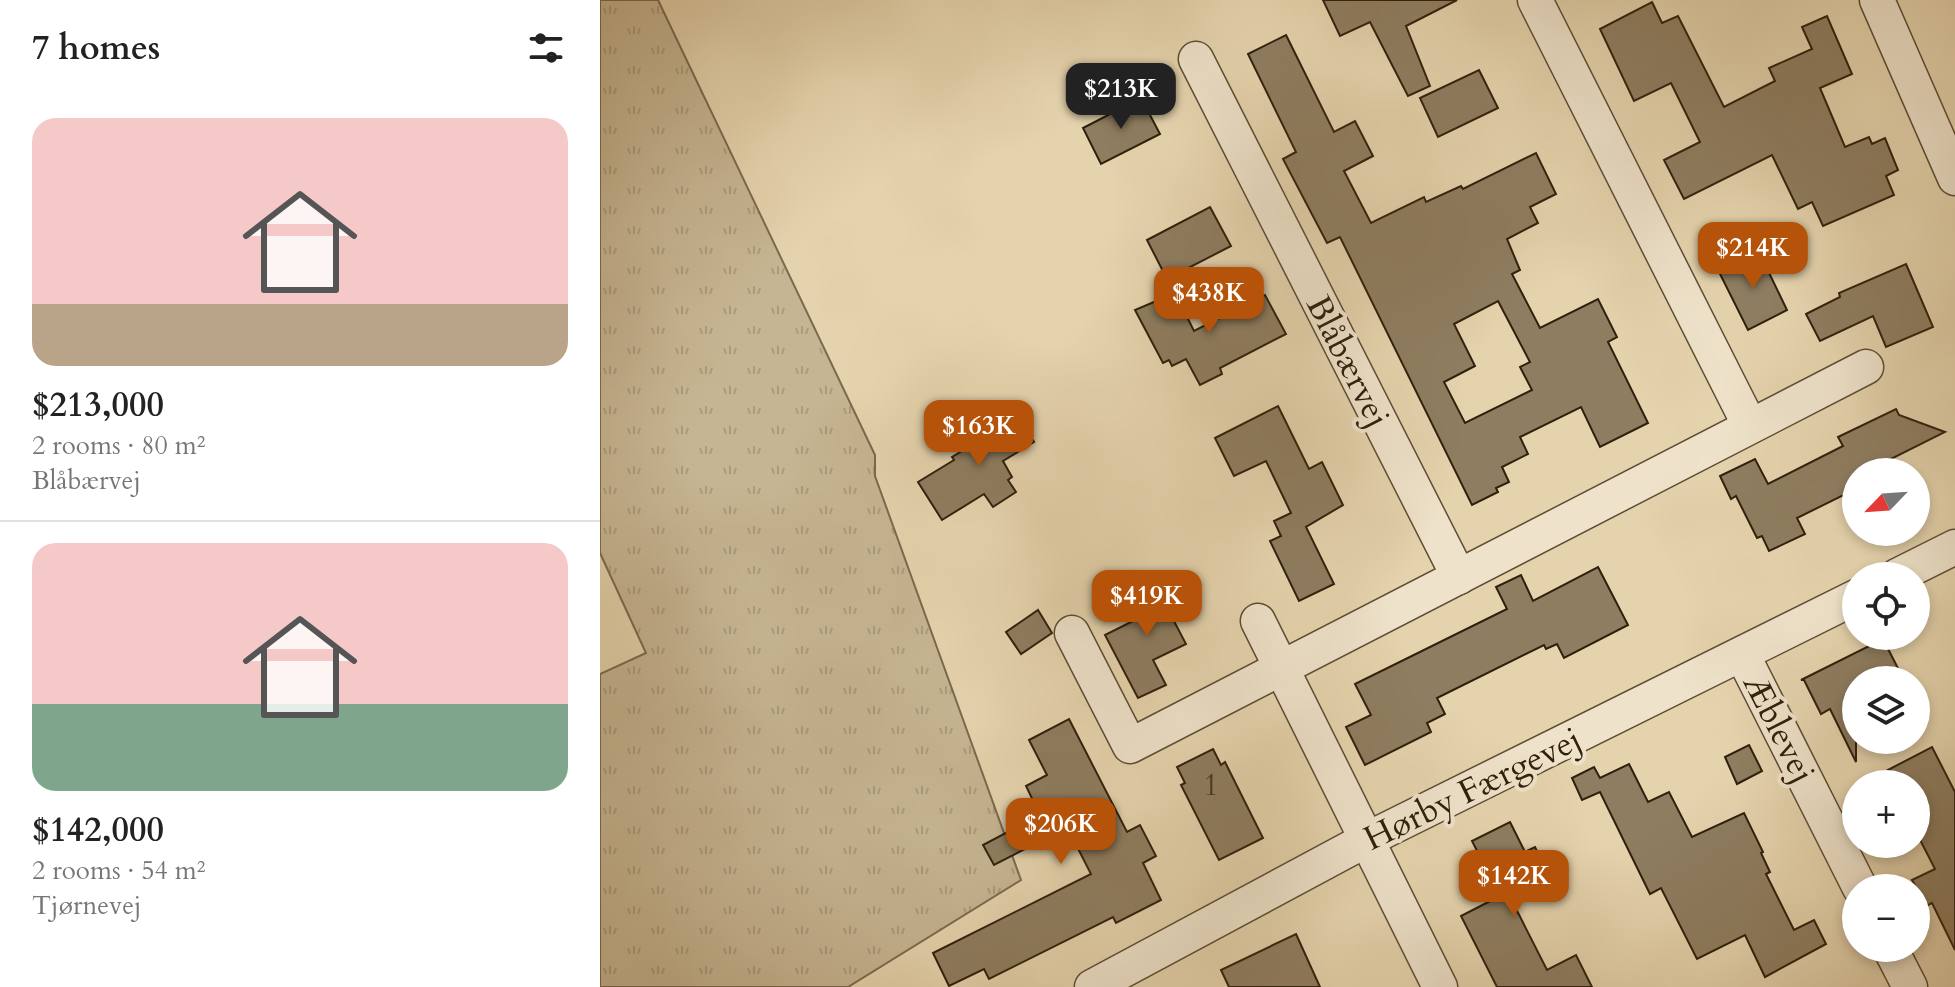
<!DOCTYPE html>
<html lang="en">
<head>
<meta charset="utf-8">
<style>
	:root { --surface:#fff; --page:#f6f6f6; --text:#222; --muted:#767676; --line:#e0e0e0; --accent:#b45309 }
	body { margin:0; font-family:Cardo,serif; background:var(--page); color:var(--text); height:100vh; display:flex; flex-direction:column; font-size:30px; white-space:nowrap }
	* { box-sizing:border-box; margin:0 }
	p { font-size:26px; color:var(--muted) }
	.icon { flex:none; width:44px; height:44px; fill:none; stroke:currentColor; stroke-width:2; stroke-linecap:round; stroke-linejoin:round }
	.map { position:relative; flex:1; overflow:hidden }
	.panel { display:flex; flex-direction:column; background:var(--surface); width:600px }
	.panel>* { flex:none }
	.needle { width:52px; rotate:245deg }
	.buttons { position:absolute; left:1242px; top:458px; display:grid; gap:16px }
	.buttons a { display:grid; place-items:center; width:88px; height:88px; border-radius:50%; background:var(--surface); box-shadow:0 4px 12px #0003; font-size:40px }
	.price { position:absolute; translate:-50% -68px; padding:0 18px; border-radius:16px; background:var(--accent); color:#fff; font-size:26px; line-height:52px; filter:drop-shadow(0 2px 4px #0008) }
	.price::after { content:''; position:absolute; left:50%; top:48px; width:24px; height:18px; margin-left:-12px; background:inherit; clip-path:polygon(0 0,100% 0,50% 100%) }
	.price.active { background:#222; color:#fff }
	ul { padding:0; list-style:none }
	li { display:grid; align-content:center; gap:16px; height:424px; padding:0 32px }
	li+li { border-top:2px solid var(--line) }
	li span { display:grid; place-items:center; height:248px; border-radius:24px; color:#555 }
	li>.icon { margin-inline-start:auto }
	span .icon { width:144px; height:144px; fill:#fffc; stroke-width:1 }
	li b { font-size:34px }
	h2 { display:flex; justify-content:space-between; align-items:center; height:96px; padding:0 32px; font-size:34px }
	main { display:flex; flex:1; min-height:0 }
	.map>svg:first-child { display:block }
	.grass { fill:url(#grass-tufts); stroke:#7a6a4f; stroke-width:2 }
	.building { fill:#8e7d60; stroke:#2f200c; stroke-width:2; fill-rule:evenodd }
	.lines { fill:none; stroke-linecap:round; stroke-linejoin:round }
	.street-casing { stroke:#5c4d34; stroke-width:37 }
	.street { stroke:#eee2ca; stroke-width:34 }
	.labels { text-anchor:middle; stroke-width:8; stroke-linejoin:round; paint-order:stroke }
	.number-label { font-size:30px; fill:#473721 }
	.street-label { font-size:34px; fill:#2f200c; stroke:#eee2ca }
</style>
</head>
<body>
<main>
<section class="panel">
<h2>7 homes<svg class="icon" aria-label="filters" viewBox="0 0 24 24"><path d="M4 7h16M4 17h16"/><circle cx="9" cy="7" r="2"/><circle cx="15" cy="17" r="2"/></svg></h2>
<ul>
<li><span style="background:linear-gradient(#f6c9c9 75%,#b9a48a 0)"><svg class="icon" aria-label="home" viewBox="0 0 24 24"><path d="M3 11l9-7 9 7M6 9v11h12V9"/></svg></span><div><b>$213,000</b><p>2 rooms · 80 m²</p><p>Blåbærvej</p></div></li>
<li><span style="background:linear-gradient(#f6c9c9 65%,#7fa58c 0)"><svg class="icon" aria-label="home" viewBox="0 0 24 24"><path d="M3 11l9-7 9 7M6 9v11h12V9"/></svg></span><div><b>$142,000</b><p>2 rooms · 54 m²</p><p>Tjørnevej</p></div></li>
</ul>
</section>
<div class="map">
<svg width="1355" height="987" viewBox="0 0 1355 987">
	<defs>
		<pattern id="grass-tufts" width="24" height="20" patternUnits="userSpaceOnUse" patternTransform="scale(2)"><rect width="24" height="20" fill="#c6b592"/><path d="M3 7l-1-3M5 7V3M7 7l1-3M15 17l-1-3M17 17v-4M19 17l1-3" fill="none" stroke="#aa9b7d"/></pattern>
	</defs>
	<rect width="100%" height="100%" fill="#e5d3ad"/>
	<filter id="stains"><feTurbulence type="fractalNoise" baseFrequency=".0025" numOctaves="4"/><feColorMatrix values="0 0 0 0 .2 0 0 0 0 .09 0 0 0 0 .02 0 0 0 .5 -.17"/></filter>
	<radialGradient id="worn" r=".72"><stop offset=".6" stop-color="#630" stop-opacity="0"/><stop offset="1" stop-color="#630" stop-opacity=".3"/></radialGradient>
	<path class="grass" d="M 0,0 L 58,0 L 275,455 L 275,476 L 421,880 L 248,987 L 0,987 L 0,674 L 46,653 L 0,553 Z"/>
	<g class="building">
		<path d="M 723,0 L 857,0 L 806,26 L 830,86 L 808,96 L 770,22 L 740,36 Z"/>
		<path d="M 1052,2 L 1062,23 L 1078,16 L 1124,107 L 1175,81 L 1169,68 L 1212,49 L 1202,27 L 1227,16 L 1252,74 L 1220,88 L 1245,147 L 1269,137 L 1272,144 L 1285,138 L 1298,170 L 1286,176 L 1294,195 L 1223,226 L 1212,202 L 1198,209 L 1172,155 L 1084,199 L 1064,160 L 1100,142 L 1071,83 L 1034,101 L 1000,29 Z"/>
		<path d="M 686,35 L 734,132 L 755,121 L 773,156 L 744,171 L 771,223 L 824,197 L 826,202 L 861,186 L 863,189 L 936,153 L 956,194 L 930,207 L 938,223 L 907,239 L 920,270 L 912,274 L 940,328 L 998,299 L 1017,337 L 1008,342 L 1048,423 L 1000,447 L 981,407 L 920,437 L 928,454 L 902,467 L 909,482 L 896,488 L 898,492 L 872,505 L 740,237 L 727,243 L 683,159 L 696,152 L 648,54 ZM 898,301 L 930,362 L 920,367 L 932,390 L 865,423 L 844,382 L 875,366 L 854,324 Z"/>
		<path d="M 879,70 L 898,108 L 838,137 L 820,98 Z"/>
		<path d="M 541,98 L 560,134 L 501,164 L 483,128 Z"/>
		<path d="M 610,207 L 631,246 L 567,279 L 547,240 Z"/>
		<path d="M 1158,250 L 1187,310 L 1148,330 L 1118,270 Z"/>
		<path d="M 1306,264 L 1333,327 L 1286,347 L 1273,316 L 1220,341 L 1206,314 L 1240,297 L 1239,293 Z"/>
		<path d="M 575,293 L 594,331 L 665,295 L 686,334 L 620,368 L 622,374 L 600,385 L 586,359 L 572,366 L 569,360 L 563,363 L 535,310 Z"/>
		<path d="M 412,405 L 434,442 L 403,461 L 412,477 L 408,480 L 416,492 L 393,507 L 384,494 L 342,520 L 318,482 L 354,460 L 352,457 L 393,432 L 386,420 Z"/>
		<path d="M 678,406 L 709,469 L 722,462 L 743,505 L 706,527 L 734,584 L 699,601 L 670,541 L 681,536 L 674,521 L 691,513 L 666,461 L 634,476 L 615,438 Z"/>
		<path d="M 1296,409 L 1299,415 L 1345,432 L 1265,472 L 1256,472 L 1256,489 L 1197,518 L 1205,534 L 1169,551 L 1162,536 L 1157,538 L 1136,496 L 1131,499 L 1120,476 L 1155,459 L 1168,484 L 1243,446 L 1238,437 Z"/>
		<path d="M 998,567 L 1028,625 L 964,658 L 957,644 L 946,649 L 944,645 L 837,698 L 845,714 L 827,723 L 831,732 L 765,765 L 746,727 L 771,715 L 755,684 L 907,609 L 896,587 L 921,575 L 933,601 Z"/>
		<path d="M 564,577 L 575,599 L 565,604 L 586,644 L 553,660 L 566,685 L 538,698 L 505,635 L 539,618 L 527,596 Z"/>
		<path d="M 438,610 L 452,633 L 421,654 L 406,632 Z"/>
		<path d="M 1283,639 L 1304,680 L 1256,680 L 1256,762 L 1230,709 L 1221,714 L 1204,680 L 1201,680 Z"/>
		<path d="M 469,719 L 527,832 L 540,825 L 556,856 L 543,863 L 561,900 L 516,923 L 513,917 L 389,979 L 384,969 L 349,986 L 333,953 L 491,874 L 467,827 L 394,865 L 383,845 L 440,815 L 426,786 L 447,775 L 429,740 Z"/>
		<path d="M 1149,745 L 1162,771 L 1137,784 L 1125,757 Z"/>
		<path d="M 1332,747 L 1355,792 L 1355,950 L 1332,903 L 1326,906 L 1312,880 L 1335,869 L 1316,832 L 1316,784 L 1261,784 Z"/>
		<path d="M 613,749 L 621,765 L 625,762 L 663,838 L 619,860 L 581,785 L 585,783 L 577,767 Z"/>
		<path d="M 1029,764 L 1048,802 L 1069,792 L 1092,837 L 1144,813 L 1163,852 L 1161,853 L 1170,872 L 1166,874 L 1194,930 L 1214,920 L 1226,944 L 1165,977 L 1145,935 L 1097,959 L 1061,888 L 1050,894 L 1000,792 L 982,800 L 972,778 L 994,767 L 1000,778 Z"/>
		<path d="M 910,822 L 925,852 L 935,847 L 950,877 L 910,897 L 947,970 L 976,955 L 992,987 L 897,987 L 861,916 L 900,896 L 872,841 Z"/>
		<path d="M 696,934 L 720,987 L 629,987 L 621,970 Z"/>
	</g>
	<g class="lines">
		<defs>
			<g id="street">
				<path d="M 935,0 L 1150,426"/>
				<path d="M 1277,0 L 1355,178"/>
				<path d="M 596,59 L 859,577"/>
				<path d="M 1297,576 L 1355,547"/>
				<path d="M 658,621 L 840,987"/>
				<path d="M 472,633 L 530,746 L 1266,367"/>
				<path d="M 1142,654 L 1260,888"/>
				<path d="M 1290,948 L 1310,987"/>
				<path d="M 492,987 L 766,840 L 1256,597"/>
			</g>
		</defs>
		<use href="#street" class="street-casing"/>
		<use href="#street" class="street"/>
	</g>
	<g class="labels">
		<g class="number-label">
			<text x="611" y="795">1</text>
		</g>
		<g class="street-label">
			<text transform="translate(749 361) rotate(63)" y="12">Blåbærvej</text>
			<text transform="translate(1180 728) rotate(63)" y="12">Æblevej</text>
			<text transform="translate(872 788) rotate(-26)" y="12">Hørby Færgevej</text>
		</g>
	</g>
	<rect width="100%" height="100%" filter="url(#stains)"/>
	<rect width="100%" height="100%" fill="url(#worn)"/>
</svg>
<div class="buttons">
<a><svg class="needle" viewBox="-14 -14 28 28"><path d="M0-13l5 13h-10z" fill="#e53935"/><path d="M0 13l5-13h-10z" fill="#767676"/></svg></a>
<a><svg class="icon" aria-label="locate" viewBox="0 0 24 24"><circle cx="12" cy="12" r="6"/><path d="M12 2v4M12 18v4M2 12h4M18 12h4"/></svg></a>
<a><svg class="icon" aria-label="layers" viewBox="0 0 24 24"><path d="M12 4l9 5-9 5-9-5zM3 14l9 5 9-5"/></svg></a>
<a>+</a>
<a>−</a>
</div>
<b class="price active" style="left:521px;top:131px">$213K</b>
<b class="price" style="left:1153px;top:290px">$214K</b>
<b class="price" style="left:609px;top:335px">$438K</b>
<b class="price" style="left:379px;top:468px">$163K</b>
<b class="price" style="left:547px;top:638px">$419K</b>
<b class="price" style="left:461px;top:866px">$206K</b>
<b class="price" style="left:914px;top:918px">$142K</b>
</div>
</main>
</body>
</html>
